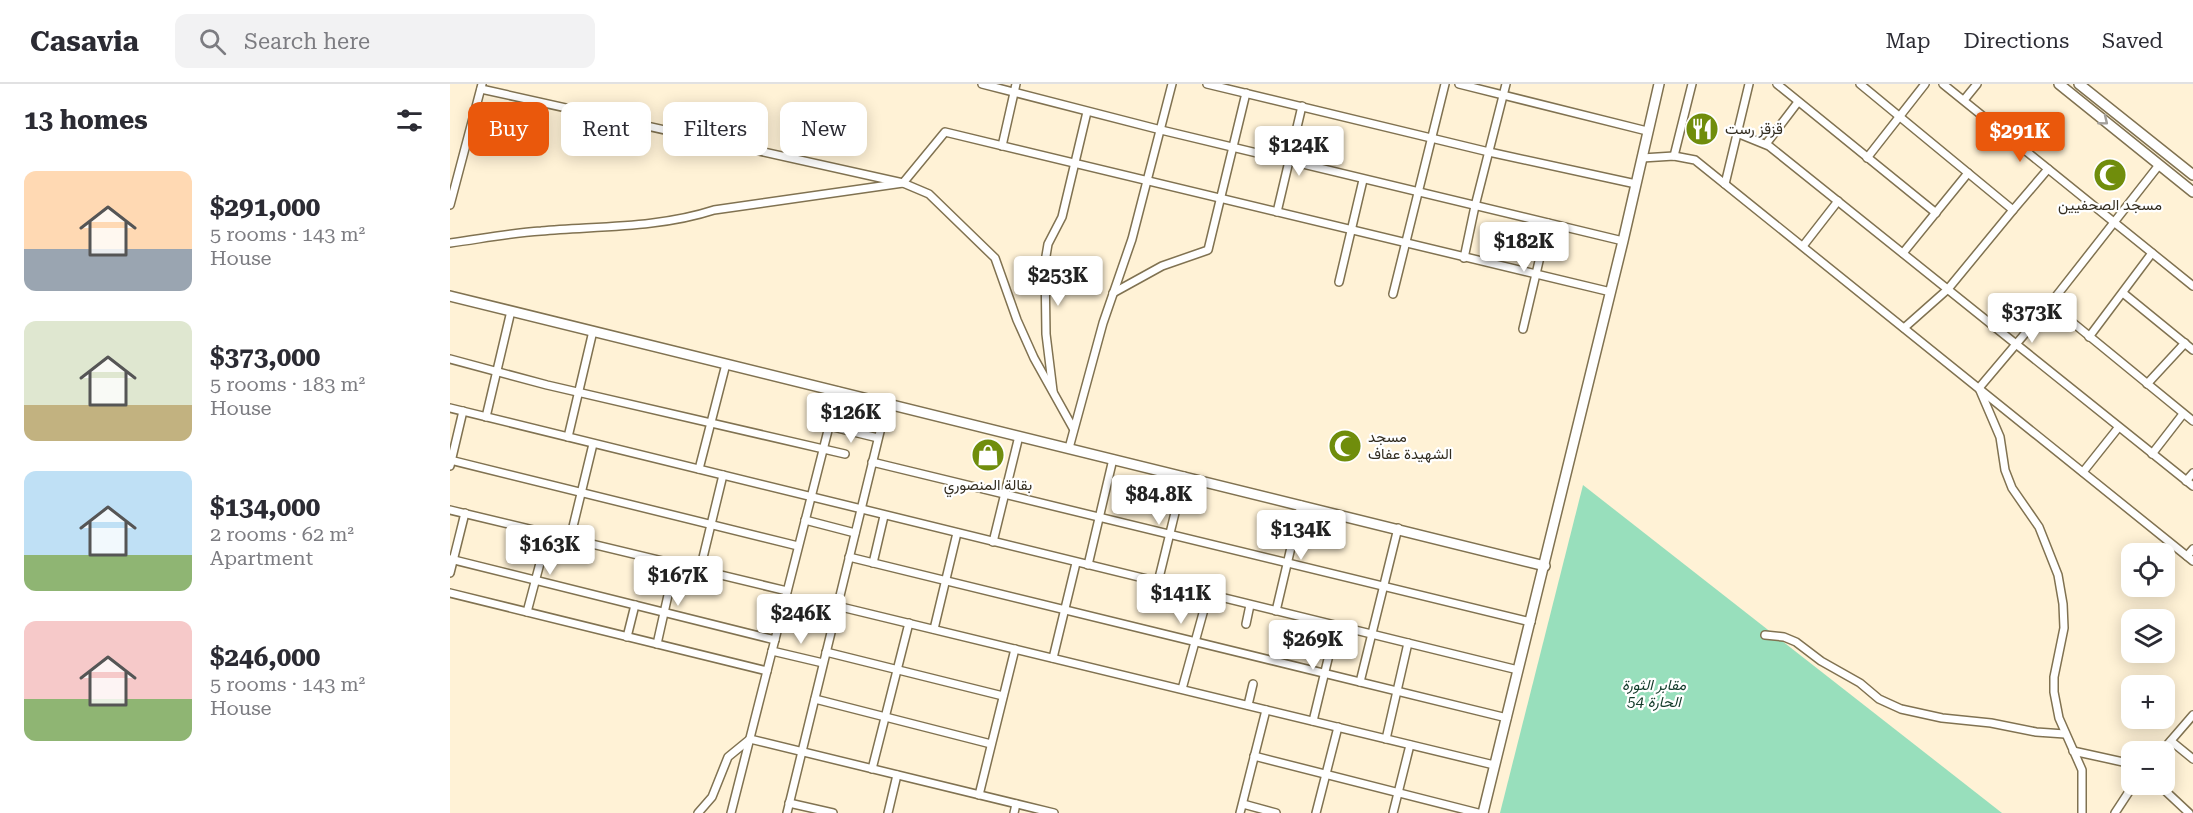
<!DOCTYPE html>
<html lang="en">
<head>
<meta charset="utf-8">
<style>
	:root { --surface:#fff; --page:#f2f2f3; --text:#2b2b33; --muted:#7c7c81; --line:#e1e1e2; --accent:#ea580c }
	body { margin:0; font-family:"Roboto Serif",Vazirmatn,serif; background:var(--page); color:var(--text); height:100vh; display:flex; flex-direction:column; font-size:22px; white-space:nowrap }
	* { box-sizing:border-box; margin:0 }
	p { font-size:20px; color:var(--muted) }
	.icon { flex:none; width:33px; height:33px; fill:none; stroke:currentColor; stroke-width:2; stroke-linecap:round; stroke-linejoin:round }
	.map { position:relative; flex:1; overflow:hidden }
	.sheet { display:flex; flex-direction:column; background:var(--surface); width:450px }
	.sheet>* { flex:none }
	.guide { position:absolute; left:18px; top:18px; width:570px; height:54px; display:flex; gap:12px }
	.buttons { position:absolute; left:1671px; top:459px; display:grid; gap:12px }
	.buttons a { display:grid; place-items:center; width:54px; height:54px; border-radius:12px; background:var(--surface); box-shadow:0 3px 15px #0003; font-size:30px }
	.price { position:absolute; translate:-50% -51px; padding:0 14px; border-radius:6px; background:#fff; color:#222; font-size:20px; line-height:39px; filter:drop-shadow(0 2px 3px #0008) }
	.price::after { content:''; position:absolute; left:50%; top:36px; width:18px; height:14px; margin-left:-9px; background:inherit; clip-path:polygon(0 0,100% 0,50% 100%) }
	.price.selected { background:var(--accent); color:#fff }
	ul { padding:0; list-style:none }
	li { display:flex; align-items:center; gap:18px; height:150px; padding:0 24px }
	li span { display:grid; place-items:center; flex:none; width:168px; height:120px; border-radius:12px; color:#555 }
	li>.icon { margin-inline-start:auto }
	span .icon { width:72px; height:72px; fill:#fffc; stroke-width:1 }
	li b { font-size:26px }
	h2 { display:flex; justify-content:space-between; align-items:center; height:72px; padding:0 24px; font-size:26px }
	.chip { padding:0 21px; border-radius:12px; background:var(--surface); box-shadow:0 3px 15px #0003; font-size:21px; line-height:54px }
	.chip.selected { background:var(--accent); color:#fff }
	header { display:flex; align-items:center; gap:36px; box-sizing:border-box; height:84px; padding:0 30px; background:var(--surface); border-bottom:2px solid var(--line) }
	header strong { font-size:28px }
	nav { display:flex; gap:33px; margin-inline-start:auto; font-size:21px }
	.search { width:420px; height:54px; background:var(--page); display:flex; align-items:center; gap:15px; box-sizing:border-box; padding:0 21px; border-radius:12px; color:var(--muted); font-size:22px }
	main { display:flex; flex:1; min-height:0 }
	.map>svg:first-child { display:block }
	.green { fill:#98dfbc }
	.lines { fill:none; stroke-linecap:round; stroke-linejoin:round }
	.minor-casing { stroke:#807251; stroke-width:10 }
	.major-casing { stroke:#807251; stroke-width:12 }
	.minor { stroke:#fff; stroke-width:7 }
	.major { stroke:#fff; stroke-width:9 }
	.oneway { stroke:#a3a09b }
	.labels { text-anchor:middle; stroke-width:4.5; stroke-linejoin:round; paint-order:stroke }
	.poi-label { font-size:15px; fill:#332d20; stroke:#fff; text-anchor:start }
	.park-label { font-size:15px; font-style:italic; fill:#133b2a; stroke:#fff }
</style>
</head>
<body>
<header>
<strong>Casavia</strong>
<div class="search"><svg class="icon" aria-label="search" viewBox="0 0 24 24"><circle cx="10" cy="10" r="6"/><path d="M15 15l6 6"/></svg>Search here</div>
<nav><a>Map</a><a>Directions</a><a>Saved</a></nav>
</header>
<main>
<section class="sheet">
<h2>13 homes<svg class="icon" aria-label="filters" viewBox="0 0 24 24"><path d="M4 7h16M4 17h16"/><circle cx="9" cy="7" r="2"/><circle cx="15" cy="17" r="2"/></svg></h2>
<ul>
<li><span style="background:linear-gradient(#ffd9b3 65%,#9aa5b1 0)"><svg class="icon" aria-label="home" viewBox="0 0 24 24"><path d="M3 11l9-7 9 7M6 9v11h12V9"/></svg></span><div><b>$291,000</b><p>5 rooms · 143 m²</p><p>House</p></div></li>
<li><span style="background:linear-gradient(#dfe7d0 70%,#c2b280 0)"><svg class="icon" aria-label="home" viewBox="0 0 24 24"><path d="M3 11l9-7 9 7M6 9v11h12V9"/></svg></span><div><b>$373,000</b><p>5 rooms · 183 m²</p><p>House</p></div></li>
<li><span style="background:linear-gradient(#bfe0f5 70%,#8fb573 0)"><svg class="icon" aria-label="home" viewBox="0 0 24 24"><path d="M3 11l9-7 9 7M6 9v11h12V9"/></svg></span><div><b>$134,000</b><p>2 rooms · 62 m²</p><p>Apartment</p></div></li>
<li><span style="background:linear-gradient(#f6c9c9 65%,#8fb573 0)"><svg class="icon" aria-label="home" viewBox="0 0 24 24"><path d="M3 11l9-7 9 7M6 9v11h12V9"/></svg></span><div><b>$246,000</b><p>5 rooms · 143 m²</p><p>House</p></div></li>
</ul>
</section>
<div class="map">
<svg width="1743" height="729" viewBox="0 0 1743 729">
	<rect width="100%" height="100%" fill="#fff2d6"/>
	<path class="green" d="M 1133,401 L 1552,729 L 1050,729 Z"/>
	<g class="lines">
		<defs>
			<g id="minor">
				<path d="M 532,0 L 711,46 L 1173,157"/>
				<path d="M 757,0 L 1039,68 L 1186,100"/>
				<path d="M 1009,0 L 1197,47"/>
				<path d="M 1327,0 L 1486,129"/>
				<path d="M 1410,0 L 1563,126 L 1498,205 L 1454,244"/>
				<path d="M 1493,0 L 1743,202"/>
				<path d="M 31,5 L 453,99 L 479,110 L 545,174 L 567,236 L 584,274 L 623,344"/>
				<path d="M 1514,16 L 1527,0"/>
				<path d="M 1287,49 L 1319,62 L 1743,402"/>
				<path d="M 1316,60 L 1348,18"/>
				<path d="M 552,62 L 566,0"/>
				<path d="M 1224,72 L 1242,0"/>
				<path d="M 1192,74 L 1224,72 L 1245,76 L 1743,477"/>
				<path d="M 1417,74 L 1475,0"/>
				<path d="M 1275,100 L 1299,0"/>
				<path d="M 0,121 L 32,0"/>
				<path d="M 1563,126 L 1598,85"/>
				<path d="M 827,128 L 852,22"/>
				<path d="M 0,159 C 30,155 60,149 91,147 C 148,142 209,144 264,126 L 453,99 L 495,48 L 1161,208"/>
				<path d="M 1353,162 L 1388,117"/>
				<path d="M 1453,169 L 1518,89"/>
				<path d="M 1014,174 L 1025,122 L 1056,0"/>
				<path d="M 889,198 L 913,96"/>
				<path d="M 663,209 L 712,182 L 758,166 L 796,9"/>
				<path d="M 1673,209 L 1743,266"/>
				<path d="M 943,210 L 995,0"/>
				<path d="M 1600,220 L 1709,81"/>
				<path d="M 1073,245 L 1098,139"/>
				<path d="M 1639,253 L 1702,169"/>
				<path d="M 0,275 L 97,301 L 395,370"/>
				<path d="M 1697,300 L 1735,259"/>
				<path d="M 603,307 L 596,250 L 595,178 L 598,160 L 612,133 L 637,28"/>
				<path d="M 0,324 L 1068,586"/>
				<path d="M 36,333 L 61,227"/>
				<path d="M 379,342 L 428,354"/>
				<path d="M 118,353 L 143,247"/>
				<path d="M 619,364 L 653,239 L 682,155 L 722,0"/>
				<path d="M 1702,370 L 1733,330"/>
				<path d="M 0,376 L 348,462"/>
				<path d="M 422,378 L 1081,538"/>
				<path d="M 0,382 L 13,327"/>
				<path d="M 249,385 L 276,280"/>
				<path d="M 1633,388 L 1668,344"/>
				<path d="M 1736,397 L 1743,389"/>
				<path d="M 0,426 L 337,507"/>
				<path d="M 355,436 L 405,449"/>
				<path d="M 120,455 L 143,360"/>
				<path d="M 543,458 L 569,352"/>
				<path d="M 1737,472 L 1743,465"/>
				<path d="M 399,473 L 1057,634"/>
				<path d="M 0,475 L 325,556"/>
				<path d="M 423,479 L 434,432"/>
				<path d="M 638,481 L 663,375"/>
				<path d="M 250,486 L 273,391"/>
				<path d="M 0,489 L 15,429"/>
				<path d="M 708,498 L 734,392"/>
				<path d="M 0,509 L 317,587"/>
				<path d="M 387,522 L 1044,681"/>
				<path d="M 826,527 L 851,421"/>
				<path d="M 77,528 L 98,449"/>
				<path d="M 796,540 L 800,521"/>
				<path d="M 484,545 L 507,449"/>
				<path d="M 1315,551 L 1334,553 L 1346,558 L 1371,577 L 1410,599 L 1429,615 L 1451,625 L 1492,634 L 1541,639 L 1586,648 L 1615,650"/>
				<path d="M 177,553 L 185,521"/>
				<path d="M 207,560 L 225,480"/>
				<path d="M 322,567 L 373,579"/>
				<path d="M 376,568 L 553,612"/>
				<path d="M 603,574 L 626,479"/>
				<path d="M 910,598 L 948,444"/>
				<path d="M 732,605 L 758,511"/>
				<path d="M 365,615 L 541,660"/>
				<path d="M 798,621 L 803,600"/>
				<path d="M 863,637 L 886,542"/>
				<path d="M 936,655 L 958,559"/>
				<path d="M 1721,657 L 1743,675"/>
				<path d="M 1623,667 L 1682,680"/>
				<path d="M 1711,668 L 1743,631"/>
				<path d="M 804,672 L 1028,729"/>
				<path d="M 422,685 L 459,539"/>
				<path d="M 1708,700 L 1739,729"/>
				<path d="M 529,711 L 565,565"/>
				<path d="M 339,719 L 383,729"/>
				<path d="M 793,720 L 826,729"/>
				<path d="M 248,729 L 262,713 L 278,673 L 300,655 L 604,729"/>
				<path d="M 281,729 L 388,307"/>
				<path d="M 337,729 L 437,319"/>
				<path d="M 438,729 L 447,691"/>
				<path d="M 564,729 L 566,720"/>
				<path d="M 790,729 L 816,626"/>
				<path d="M 866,729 L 888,643"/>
				<path d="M 943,729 L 960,661"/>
				<path d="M 1632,729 L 1632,686 L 1609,634 L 1604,608 L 1604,593 L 1614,544 L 1613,520 L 1608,491 L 1589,443 L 1562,404 L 1555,386 L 1550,353 L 1529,304 L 1600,220 L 1743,337"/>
				<path d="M 1665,729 L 1684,700"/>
			</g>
			<g id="major">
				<path d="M 1609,0 L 1743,108"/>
				<path d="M 1629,0 L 1743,91"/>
				<path d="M 0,212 L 1095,482"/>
				<path d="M 1033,729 L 1173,157 L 1209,0"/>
			</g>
		</defs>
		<use href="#minor" class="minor-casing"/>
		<use href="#major" class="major-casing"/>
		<use href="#minor" class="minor"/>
		<use href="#major" class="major"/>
	</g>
	<defs><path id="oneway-chevron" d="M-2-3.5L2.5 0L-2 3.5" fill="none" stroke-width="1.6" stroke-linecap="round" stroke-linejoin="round" transform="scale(1.5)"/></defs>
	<use class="oneway" href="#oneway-chevron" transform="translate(1654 37) rotate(39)"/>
	<defs>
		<symbol id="restaurant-disc" viewBox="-11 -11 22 22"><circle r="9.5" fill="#708d0c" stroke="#fff"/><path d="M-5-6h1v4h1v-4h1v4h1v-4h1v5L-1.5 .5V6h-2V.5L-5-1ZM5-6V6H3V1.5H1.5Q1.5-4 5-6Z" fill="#fff"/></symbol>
		<symbol id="mosque-disc" viewBox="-11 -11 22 22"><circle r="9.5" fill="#708d0c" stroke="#fff"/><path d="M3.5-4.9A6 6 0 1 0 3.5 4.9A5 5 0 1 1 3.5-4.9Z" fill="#fff"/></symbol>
		<symbol id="shop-disc" viewBox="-11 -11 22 22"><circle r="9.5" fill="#708d0c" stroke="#fff"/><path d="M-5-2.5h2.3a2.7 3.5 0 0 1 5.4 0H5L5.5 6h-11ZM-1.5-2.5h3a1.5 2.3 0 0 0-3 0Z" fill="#fff"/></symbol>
	</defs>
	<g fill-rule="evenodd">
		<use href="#restaurant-disc" x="1233" y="26" width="38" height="38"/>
		<use href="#mosque-disc" x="1641" y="72" width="38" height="38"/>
		<use href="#mosque-disc" x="876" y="343" width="38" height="38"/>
		<use href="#shop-disc" x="519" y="352" width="38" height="38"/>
	</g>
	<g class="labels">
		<g class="poi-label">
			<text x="1275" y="50">قزقز رست</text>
			<text x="1660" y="126" text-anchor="middle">مسجد الصحفيين</text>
			<text x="918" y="358">مسجد<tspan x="918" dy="17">الشهيدة عفاف</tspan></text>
			<text x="538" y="406" text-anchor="middle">بقالة المنصوري</text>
		</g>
		<g class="park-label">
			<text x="1204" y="606">مقابر الثورة<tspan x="1204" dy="17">الحارة 54</tspan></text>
		</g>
	</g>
</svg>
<div class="buttons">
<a><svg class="icon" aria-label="locate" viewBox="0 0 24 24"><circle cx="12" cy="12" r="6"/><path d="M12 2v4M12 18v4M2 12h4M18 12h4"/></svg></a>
<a><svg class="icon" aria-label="layers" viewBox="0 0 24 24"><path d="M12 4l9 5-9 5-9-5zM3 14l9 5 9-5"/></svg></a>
<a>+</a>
<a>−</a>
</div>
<b class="price selected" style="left:1570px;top:79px">$291K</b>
<b class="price" style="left:849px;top:93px">$124K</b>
<b class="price" style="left:1074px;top:189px">$182K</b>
<b class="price" style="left:608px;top:223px">$253K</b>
<b class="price" style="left:1582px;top:260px">$373K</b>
<b class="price" style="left:401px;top:360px">$126K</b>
<b class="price" style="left:709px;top:442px">$84.8K</b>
<b class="price" style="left:851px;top:477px">$134K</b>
<b class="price" style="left:100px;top:492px">$163K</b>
<b class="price" style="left:228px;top:523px">$167K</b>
<b class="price" style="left:731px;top:541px">$141K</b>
<b class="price" style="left:351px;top:561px">$246K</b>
<b class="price" style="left:863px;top:587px">$269K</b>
<div class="guide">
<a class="chip selected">Buy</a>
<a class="chip">Rent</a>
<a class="chip">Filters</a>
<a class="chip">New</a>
</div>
</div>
</main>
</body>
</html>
